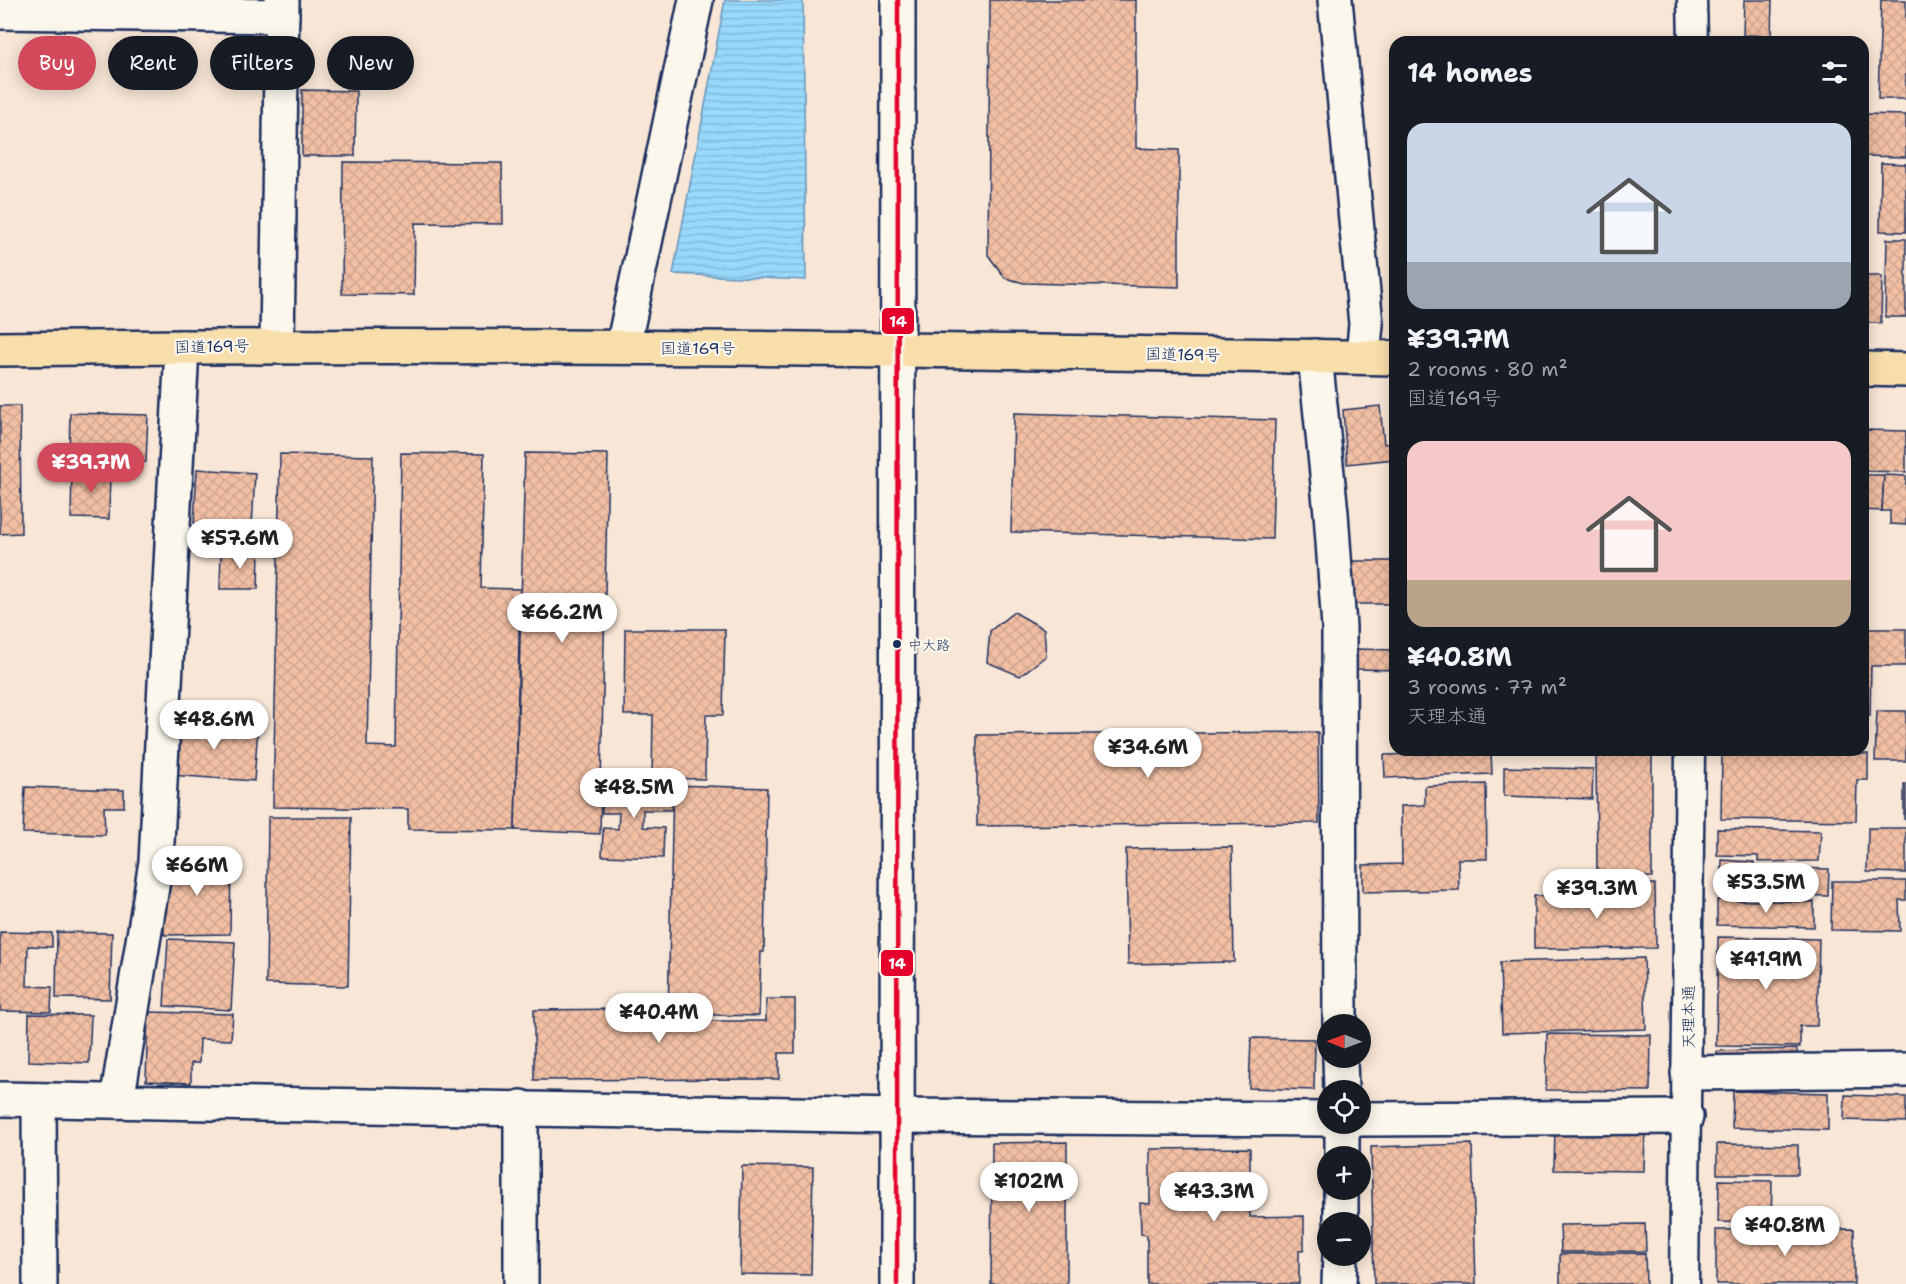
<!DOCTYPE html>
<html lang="en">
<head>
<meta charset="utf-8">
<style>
	:root { --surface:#171b24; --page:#242831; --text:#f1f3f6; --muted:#9ea1a6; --accent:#d1495b }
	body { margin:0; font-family:"Shantell Sans","Klee One",sans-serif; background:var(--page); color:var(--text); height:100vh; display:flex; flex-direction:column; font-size:22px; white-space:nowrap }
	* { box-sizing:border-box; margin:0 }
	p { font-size:20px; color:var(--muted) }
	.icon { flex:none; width:33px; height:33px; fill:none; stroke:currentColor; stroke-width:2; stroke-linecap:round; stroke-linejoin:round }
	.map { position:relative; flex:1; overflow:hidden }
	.panel { position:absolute; left:1389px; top:36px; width:480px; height:720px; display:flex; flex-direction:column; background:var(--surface); border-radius:18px; box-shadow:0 3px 15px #0003 }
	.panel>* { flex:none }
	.guide { position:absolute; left:18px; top:36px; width:570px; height:54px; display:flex; gap:12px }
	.needle { width:39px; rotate:271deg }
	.buttons { position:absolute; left:1317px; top:1014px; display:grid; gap:12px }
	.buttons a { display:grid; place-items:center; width:54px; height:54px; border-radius:50%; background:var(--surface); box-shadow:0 3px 15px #0003; font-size:30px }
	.price { position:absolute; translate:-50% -51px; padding:0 14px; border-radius:21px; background:#fff; color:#222; font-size:20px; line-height:39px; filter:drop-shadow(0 2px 3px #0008) }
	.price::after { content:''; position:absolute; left:50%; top:36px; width:18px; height:14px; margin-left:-9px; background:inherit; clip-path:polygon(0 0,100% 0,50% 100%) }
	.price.current { background:var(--accent); color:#fff }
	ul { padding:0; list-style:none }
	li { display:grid; align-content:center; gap:12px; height:318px; padding:0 18px }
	li span { display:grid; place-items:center; height:186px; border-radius:18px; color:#555 }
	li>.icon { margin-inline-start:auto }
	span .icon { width:108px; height:108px; fill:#fffc; stroke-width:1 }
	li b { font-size:26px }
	h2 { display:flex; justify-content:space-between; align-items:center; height:72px; padding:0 18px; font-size:26px }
	.pill { padding:0 21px; border-radius:27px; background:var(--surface); box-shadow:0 3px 15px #0003; font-size:21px; line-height:54px }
	.pill.current { background:var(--accent); color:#fff }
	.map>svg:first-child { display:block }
	.water { fill:url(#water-rules); stroke:#6694bc; stroke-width:1.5 }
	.building { fill:url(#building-cross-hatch); stroke:#1b2f5e; stroke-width:1.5 }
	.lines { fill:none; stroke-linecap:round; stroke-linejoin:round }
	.pedestrian-casing { stroke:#1b2f5e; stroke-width:33 }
	.minor-casing { stroke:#1b2f5e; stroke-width:38 }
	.tertiary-casing { stroke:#1b2f5e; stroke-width:38 }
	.trunk-casing { stroke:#1b2f5e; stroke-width:38 }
	.pedestrian { stroke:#fbf7ec; stroke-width:28 }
	.minor { stroke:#fbf7ec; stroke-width:33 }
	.tertiary { stroke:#fbf7ec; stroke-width:33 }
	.trunk { stroke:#f8deab; stroke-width:33 }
	.bus-1-casing { stroke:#fbf7ec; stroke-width:9 }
	.bus-1 { stroke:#e4002b; stroke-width:4.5 }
	.bus-dot { fill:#1b2f5e; stroke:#fbf7ec; stroke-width:2 }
	.labels { text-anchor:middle; stroke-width:4.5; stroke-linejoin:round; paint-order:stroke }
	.bus-label { font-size:14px; fill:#1b2f5e; stroke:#fbf7ec; text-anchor:start }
	.street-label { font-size:16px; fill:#1b2f5e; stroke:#fbf7ec }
	.line-badge { stroke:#fbf7ec; stroke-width:2 }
	.badge-label { font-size:16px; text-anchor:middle; font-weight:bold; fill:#fff }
</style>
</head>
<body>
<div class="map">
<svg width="1906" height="1284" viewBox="0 0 1906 1284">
	<defs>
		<pattern id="water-rules" width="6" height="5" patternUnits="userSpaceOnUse" patternTransform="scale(1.5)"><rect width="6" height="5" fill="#98d8fa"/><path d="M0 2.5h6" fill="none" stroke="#82bad9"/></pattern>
		<pattern id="building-cross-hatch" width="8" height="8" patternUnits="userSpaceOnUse" patternTransform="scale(1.5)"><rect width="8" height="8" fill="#f2bfa3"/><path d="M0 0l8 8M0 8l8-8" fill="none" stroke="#cfa48f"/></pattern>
	</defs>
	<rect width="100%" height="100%" fill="#f8e6d6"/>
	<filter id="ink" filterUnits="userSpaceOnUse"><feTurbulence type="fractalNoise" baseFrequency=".0167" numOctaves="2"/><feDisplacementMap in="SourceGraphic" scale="12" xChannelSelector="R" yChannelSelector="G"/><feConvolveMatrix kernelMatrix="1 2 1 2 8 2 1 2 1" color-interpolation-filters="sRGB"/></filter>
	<g filter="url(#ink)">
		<path class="water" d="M 725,0 L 803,0 L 806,280 L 673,274 Z"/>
		<g class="building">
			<path d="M 990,0 L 1136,0 L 1136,148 L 1179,150 L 1179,287 L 1024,283 L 1005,278 L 988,255 Z"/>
			<path d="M 1744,0 L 1772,0 L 1771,36 L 1743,35 Z"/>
			<path d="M 1881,0 L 1906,0 L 1906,99 L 1878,99 Z"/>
			<path d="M 302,90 L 356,91 L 355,156 L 302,156 Z"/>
			<path d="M 1863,114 L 1906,115 L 1906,157 L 1863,156 Z"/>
			<path d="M 343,162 L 502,163 L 503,224 L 415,223 L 414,295 L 342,294 Z"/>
			<path d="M 1881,163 L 1906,164 L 1906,232 L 1880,231 Z"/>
			<path d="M 1887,239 L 1906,239 L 1906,317 L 1885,317 Z"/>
			<path d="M 1863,276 L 1882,276 L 1881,323 L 1863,323 Z"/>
			<path d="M 0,406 L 20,406 L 21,533 L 0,534 Z"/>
			<path d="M 1380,406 L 1384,444 L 1395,443 L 1395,459 L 1347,464 L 1343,410 Z"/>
			<path d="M 70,413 L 148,415 L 146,462 L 69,460 Z"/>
			<path d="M 1014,413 L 1275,420 L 1272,539 L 1011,532 Z"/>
			<path d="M 1863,430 L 1906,431 L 1906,472 L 1863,471 Z"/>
			<path d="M 401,453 L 484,454 L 481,588 L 520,589 L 515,830 L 408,829 L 408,809 L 273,807 L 280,454 L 373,456 L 367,746 L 396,747 Z"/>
			<path d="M 525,453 L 608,454 L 600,834 L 515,830 Z"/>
			<path d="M 197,469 L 255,473 L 252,527 L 194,523 Z"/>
			<path d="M 72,470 L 110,471 L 109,519 L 71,518 Z"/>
			<path d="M 1863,475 L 1884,475 L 1882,511 L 1863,510 Z"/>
			<path d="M 1884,475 L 1906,476 L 1906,525 L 1890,524 L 1890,511 L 1882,511 Z"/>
			<path d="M 221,551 L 259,551 L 258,589 L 220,589 Z"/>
			<rect x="1346" y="561" width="49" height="43"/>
			<path d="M 1014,612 L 1044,629 L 1046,656 L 1020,676 L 987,662 L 990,631 Z"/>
			<path d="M 625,629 L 725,629 L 723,715 L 706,715 L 705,779 L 652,778 L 653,715 L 624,715 Z"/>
			<path d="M 1863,629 L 1906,629 L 1906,666 L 1871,666 L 1870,716 L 1863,716 Z"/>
			<path d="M 1357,649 L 1395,650 L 1395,670 L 1357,669 Z"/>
			<path d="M 1877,711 L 1906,711 L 1906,761 L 1875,761 Z"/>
			<path d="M 174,721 L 258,727 L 254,781 L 170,775 Z"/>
			<path d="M 1318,732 L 1319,823 L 977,826 L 977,735 Z"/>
			<path d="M 1596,750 L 1652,750 L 1652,877 L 1597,877 Z"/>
			<path d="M 1722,751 L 1868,754 L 1868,780 L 1857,780 L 1856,821 L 1721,819 Z"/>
			<path d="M 1491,752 L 1492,774 L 1385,778 L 1384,755 Z"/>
			<path d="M 1504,767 L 1593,769 L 1592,799 L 1504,796 Z"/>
			<path d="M 603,782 L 672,784 L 672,810 L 643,810 L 643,827 L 664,828 L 663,858 L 602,856 L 603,828 L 618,829 L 619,813 L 602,813 Z"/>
			<path d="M 1486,784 L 1487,859 L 1458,859 L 1459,890 L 1363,892 L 1363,865 L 1402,864 L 1401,806 L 1425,805 L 1425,786 Z"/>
			<path d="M 1904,784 L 1906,784 L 1906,820 L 1904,819 Z"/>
			<path d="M 673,785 L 767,788 L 764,952 L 761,952 L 759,1016 L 668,1014 Z"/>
			<path d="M 25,787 L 124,790 L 124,807 L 104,807 L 105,835 L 23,833 Z"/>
			<path d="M 268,817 L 351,817 L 348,986 L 266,984 Z"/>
			<path d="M 1868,828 L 1906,828 L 1906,873 L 1867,872 Z"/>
			<path d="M 1717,829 L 1821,831 L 1819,861 L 1758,862 L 1758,856 L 1717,855 Z"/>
			<path d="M 1232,847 L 1234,962 L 1128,964 L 1126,849 Z"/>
			<path d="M 170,860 L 231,860 L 230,934 L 164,935 L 164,875 Z"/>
			<path d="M 1722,860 L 1754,862 L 1754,867 L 1829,869 L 1828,896 L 1721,893 Z"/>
			<path d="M 1832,881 L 1906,881 L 1906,900 L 1899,900 L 1900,931 L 1831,930 Z"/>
			<path d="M 1655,884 L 1656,948 L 1534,949 L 1534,896 L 1616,894 L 1615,885 Z"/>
			<path d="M 1717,900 L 1814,902 L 1814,927 L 1717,925 Z"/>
			<path d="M 0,932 L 52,933 L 52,947 L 28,946 L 27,986 L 52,987 L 51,1012 L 0,1011 Z"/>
			<path d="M 57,932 L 112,933 L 110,999 L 56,998 Z"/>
			<path d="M 1718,937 L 1819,939 L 1817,1026 L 1800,1026 L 1800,1047 L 1716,1046 Z"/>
			<path d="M 168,939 L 235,942 L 231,1010 L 164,1006 Z"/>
			<path d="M 1644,958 L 1646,1029 L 1502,1033 L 1500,962 Z"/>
			<path d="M 766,999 L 795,999 L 795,1053 L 779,1053 L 779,1079 L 534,1080 L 534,1010 L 627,1009 L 628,1000 L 664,1000 L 663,1021 L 766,1021 Z"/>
			<path d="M 148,1012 L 233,1014 L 231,1040 L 200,1039 L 199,1063 L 191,1063 L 191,1083 L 146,1081 Z"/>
			<path d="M 29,1014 L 91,1015 L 89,1063 L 28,1061 Z"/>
			<path d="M 1547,1034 L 1651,1035 L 1650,1091 L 1546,1090 Z"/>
			<path d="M 1251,1038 L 1315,1039 L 1314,1090 L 1249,1088 Z"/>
			<path d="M 1797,1049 L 1797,1067 L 1718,1068 L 1717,1051 Z"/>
			<path d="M 1733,1091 L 1828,1093 L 1828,1130 L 1732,1128 Z"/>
			<path d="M 1845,1095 L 1906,1097 L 1906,1122 L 1844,1120 Z"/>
			<path d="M 1555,1129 L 1645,1131 L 1644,1171 L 1554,1170 Z"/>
			<path d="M 1067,1142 L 1067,1284 L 991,1284 L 992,1143 Z"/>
			<path d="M 1472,1144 L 1476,1284 L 1374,1284 L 1371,1147 Z"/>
			<path d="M 1717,1144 L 1798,1145 L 1798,1174 L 1717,1174 Z"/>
			<path d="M 1250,1148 L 1250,1217 L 1304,1216 L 1304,1250 L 1299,1250 L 1299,1284 L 1147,1284 L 1147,1235 L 1141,1234 L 1140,1203 L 1150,1204 L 1150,1149 Z"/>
			<path d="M 742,1166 L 813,1167 L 811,1275 L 740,1274 Z"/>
			<path d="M 1719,1180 L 1772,1181 L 1771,1223 L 1718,1222 Z"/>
			<path d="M 1645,1224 L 1646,1251 L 1561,1252 L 1560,1225 Z"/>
			<path d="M 1854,1229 L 1854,1284 L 1716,1284 L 1716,1230 Z"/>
			<path d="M 1645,1253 L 1646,1284 L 1560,1284 L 1560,1254 Z"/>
		</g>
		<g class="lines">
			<defs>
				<g id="pedestrian">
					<path d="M 1692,0 L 1693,42"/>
					<path d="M 1684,1284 L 1690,750"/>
				</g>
				<g id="minor">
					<path d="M 1335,0 L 1366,324 L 1363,357"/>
					<path d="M 0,12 L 282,16"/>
					<path d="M 277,346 L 282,0"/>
					<path d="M 623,347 L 696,0"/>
					<path d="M 1315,356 L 1331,513 L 1339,627 L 1340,1024"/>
					<path d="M 1340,1058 L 1341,1090"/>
					<path d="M 1688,1073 L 1906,1070"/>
					<path d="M 39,1100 L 40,1284"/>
					<path d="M 117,1101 L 156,862 L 182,347"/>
					<path d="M 897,1116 L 1328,1119"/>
					<path d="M 1360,1119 L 1686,1117"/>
					<path d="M 1342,1156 L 1342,1124"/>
					<path d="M 1341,1222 L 1341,1190"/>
					<path d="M 521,1284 L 521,1107"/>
					<path d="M 1339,1284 L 1340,1256"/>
				</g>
				<g id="tertiary">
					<path d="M 0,1099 L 897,1116"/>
					<path d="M 897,1284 L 898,0"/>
				</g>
				<g id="trunk">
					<path d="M 0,349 C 465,343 930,349 1395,358"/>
					<path d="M 1863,369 L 1906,370"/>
				</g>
			</defs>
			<use href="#pedestrian" class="pedestrian-casing"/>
			<use href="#minor" class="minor-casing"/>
			<use href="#tertiary" class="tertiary-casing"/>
			<use href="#trunk" class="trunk-casing"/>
			<use href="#pedestrian" class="pedestrian"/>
			<use href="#minor" class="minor"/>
			<use href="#tertiary" class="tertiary"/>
			<use href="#trunk" class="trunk"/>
			<defs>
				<path id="bus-1" d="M 897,1284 L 898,0"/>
			</defs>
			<use href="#bus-1" class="bus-1-casing"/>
			<use href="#bus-1" class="bus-1"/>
		</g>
	</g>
	<circle class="bus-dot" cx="897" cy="644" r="5"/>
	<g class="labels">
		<g class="bus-label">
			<text x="908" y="650">中大路</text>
		</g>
		<g class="street-label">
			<text transform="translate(212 346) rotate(-1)" y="6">国道169号</text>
			<text x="698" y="354">国道169号</text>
			<text transform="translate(1183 354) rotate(1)" y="6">国道169号</text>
			<text transform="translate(1688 1017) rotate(-90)" y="6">天理本通</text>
		</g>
	</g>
	<g class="line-badge">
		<rect x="881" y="307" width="34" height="28" rx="6" fill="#e4002b"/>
		<rect x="880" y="949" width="34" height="28" rx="6" fill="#e4002b"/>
	</g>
	<g class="badge-label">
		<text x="898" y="327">14</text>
		<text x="897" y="969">14</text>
	</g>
</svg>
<div class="buttons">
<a><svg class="needle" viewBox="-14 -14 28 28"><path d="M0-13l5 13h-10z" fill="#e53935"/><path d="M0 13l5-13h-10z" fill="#9ea1a6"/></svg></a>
<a><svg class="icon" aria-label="locate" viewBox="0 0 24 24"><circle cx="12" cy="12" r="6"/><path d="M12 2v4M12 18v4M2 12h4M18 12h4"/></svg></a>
<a>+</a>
<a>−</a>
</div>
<b class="price current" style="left:91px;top:494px">¥39.7M</b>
<b class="price" style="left:240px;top:570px">¥57.6M</b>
<b class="price" style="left:562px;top:644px">¥66.2M</b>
<b class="price" style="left:214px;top:751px">¥48.6M</b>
<b class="price" style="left:1148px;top:779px">¥34.6M</b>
<b class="price" style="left:634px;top:819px">¥48.5M</b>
<b class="price" style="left:197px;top:897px">¥66M</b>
<b class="price" style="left:1766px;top:914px">¥53.5M</b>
<b class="price" style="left:1597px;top:920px">¥39.3M</b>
<b class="price" style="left:1766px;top:991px">¥41.9M</b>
<b class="price" style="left:659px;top:1044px">¥40.4M</b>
<b class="price" style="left:1029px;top:1213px">¥102M</b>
<b class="price" style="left:1214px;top:1223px">¥43.3M</b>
<b class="price" style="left:1785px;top:1257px">¥40.8M</b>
<div class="guide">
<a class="pill current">Buy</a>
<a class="pill">Rent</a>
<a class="pill">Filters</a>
<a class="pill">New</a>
</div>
<section class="panel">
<h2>14 homes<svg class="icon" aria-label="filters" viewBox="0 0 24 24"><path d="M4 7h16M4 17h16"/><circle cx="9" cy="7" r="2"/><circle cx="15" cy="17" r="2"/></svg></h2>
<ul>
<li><span style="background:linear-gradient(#c9d6e8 75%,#9aa5b1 0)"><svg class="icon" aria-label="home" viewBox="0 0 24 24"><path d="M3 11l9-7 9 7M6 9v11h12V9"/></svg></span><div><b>¥39.7M</b><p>2 rooms · 80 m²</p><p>国道169号</p></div></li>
<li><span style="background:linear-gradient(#f6c9c9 75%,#b9a48a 0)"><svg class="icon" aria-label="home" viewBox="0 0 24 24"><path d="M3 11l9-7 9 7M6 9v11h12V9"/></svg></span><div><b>¥40.8M</b><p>3 rooms · 77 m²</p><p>天理本通</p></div></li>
</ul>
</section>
</div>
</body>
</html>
